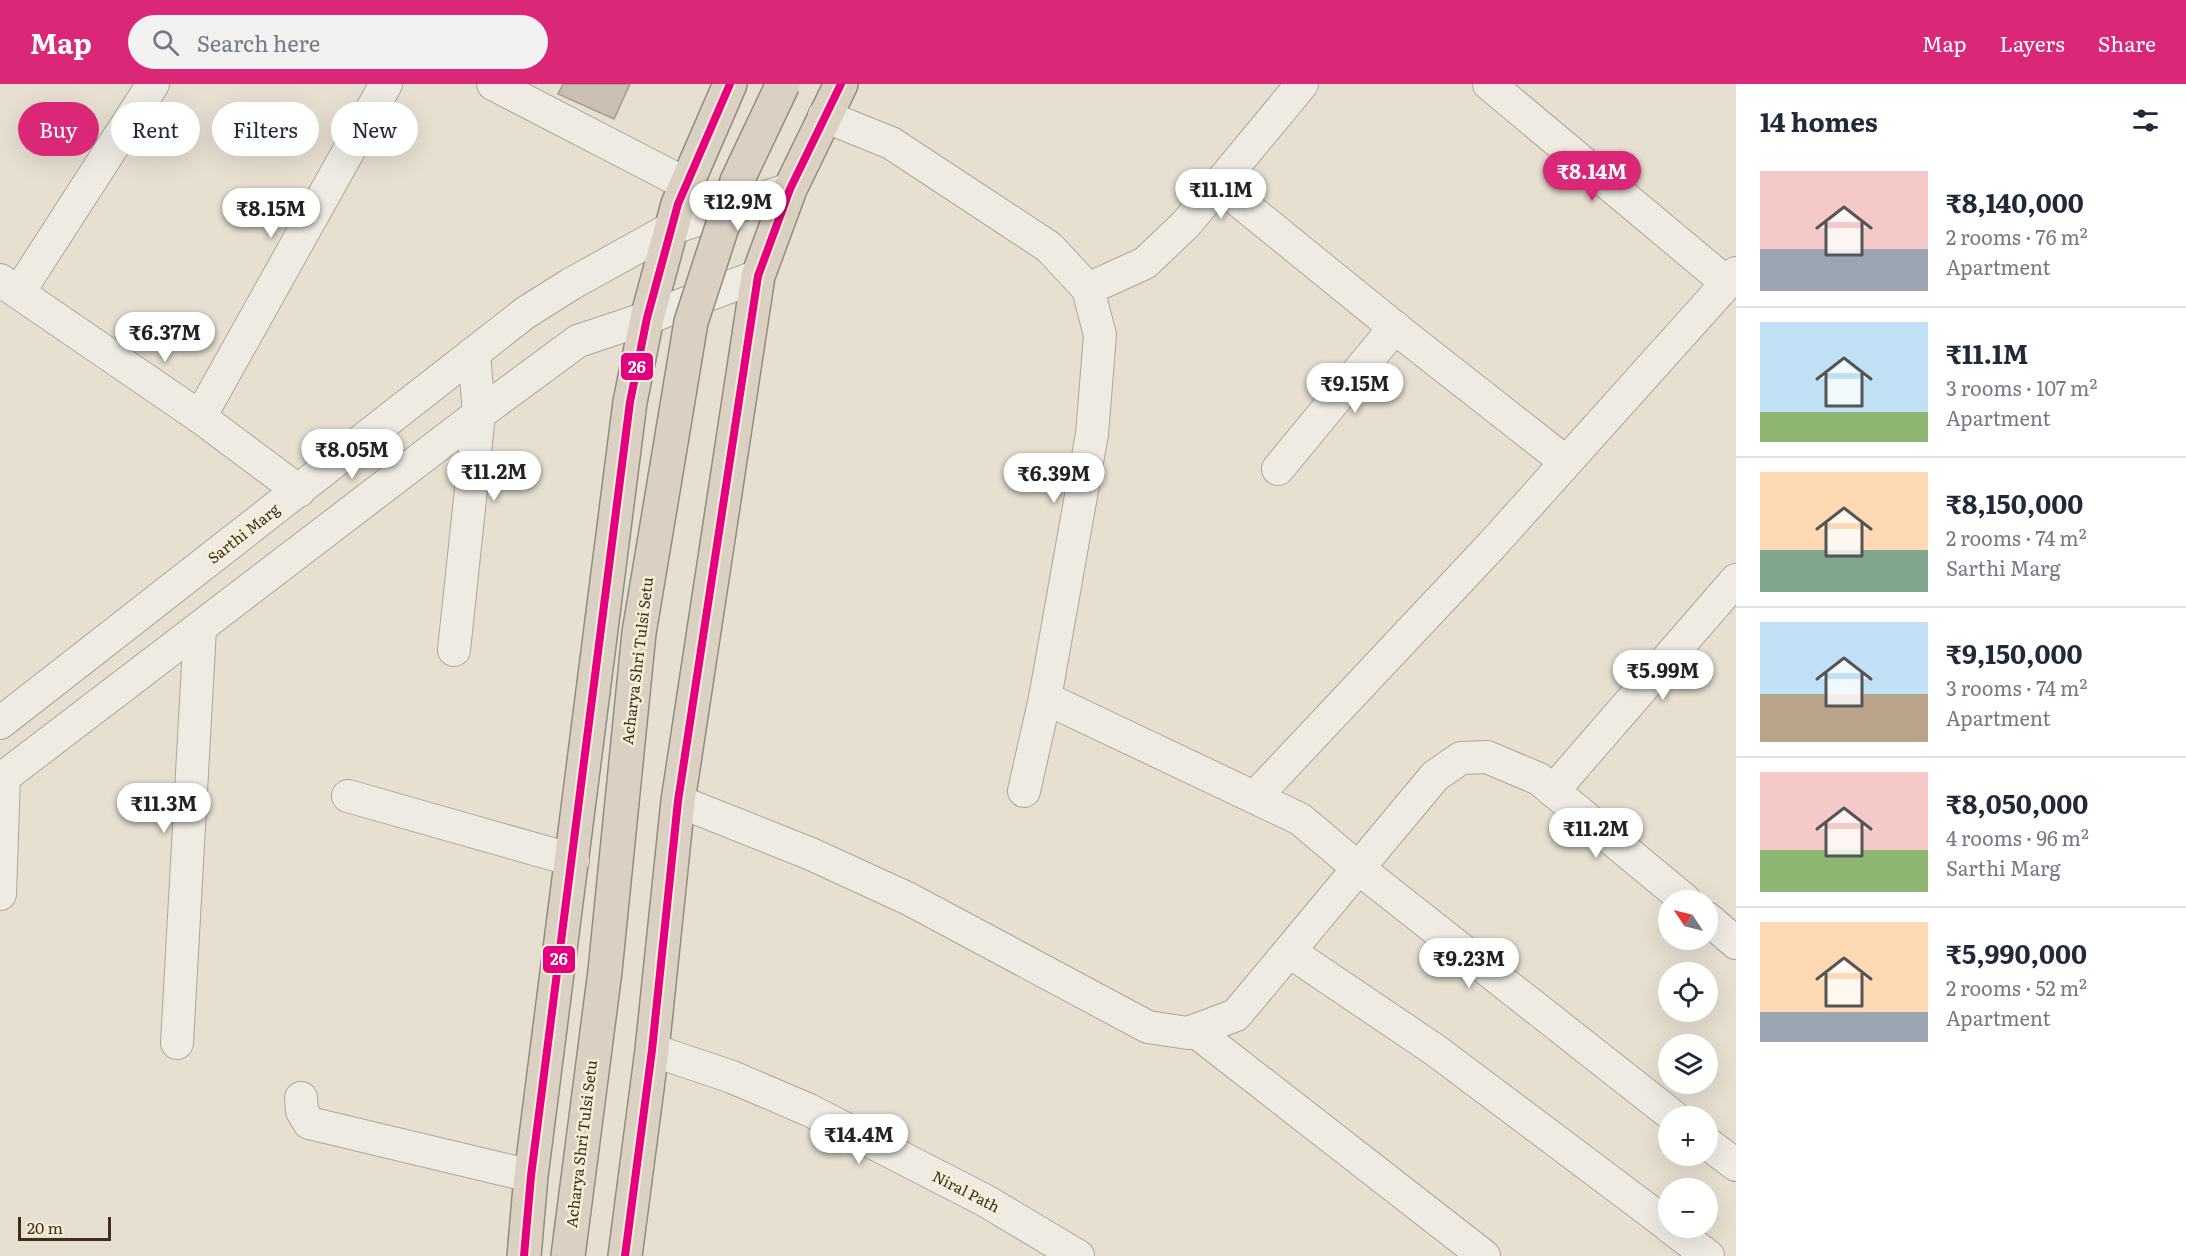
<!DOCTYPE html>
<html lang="en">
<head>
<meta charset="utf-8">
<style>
	:root { --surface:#fff; --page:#f2f2f3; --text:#1f2937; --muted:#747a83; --line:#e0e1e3; --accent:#db2777 }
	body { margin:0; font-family:Literata,serif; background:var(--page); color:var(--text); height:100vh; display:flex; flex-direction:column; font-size:22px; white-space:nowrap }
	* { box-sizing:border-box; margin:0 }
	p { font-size:20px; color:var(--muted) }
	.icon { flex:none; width:33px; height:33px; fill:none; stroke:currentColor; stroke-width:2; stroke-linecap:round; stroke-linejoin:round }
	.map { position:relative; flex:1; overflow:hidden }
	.details { display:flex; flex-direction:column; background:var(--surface); width:450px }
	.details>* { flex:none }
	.top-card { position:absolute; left:18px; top:18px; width:570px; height:54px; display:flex; gap:12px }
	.needle { width:39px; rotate:305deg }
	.controls { position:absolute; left:1658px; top:806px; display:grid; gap:12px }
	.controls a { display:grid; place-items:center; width:60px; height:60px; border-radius:50%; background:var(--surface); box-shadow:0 6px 24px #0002; font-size:30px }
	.scale { position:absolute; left:18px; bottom:15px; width:93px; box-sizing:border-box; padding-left:6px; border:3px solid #3d2e20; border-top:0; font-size:16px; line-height:21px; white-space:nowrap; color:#3d2e20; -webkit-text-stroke:4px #f7eed8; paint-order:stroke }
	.price { position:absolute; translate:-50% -51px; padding:0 14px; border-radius:21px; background:#fff; color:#222; font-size:20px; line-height:39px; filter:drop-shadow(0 2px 3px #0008) }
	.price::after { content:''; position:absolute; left:50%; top:36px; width:18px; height:14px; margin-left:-9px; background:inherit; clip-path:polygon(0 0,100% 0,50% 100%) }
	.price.active { background:var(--accent); color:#fff }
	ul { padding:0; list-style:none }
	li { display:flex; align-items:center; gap:18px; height:150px; padding:0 24px }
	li+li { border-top:2px solid var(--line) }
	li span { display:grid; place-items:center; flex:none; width:168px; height:120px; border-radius:0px; color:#555 }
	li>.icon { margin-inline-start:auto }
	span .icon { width:72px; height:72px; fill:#fffc; stroke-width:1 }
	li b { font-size:26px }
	h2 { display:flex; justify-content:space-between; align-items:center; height:72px; padding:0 24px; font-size:26px }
	.pill { padding:0 21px; border-radius:27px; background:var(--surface); box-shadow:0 6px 24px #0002; font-size:21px; line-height:54px }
	.pill.active { background:var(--accent); color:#fff }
	header { display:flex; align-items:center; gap:36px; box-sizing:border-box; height:84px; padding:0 30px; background:var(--accent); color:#fff }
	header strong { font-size:28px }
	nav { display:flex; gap:33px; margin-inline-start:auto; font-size:21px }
	.search { width:420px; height:54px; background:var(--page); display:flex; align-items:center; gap:15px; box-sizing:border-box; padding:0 21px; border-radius:33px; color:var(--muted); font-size:22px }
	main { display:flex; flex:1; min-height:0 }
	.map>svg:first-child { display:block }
	.building { fill:#cbbfb2; stroke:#a89c90; stroke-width:1.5 }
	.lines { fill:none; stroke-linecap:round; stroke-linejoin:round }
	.minor-casing { stroke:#ada599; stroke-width:34 }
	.highway-casing { stroke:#928b80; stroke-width:36 }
	.minor { stroke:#efebe3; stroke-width:32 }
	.highway { stroke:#dad1c2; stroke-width:33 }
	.highway-bridge-casing { stroke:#928b80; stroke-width:36; stroke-linecap:butt }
	.highway-bridge { stroke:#dad1c2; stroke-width:33 }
	.bus-1-casing { stroke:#f7eed8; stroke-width:12 }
	.bus-1 { stroke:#e5007d; stroke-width:8 }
	.labels { text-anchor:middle; stroke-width:5; stroke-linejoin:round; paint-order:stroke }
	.street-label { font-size:15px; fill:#3d2e20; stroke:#f7eed8 }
	.line-badge { stroke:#f7eed8; stroke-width:2 }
	.badge-label { font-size:16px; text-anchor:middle; font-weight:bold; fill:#fff }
</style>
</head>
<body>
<header>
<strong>Map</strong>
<div class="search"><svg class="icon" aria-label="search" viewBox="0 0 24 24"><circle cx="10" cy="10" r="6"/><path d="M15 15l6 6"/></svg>Search here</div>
<nav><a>Map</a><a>Layers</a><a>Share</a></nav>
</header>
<main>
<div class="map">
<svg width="1736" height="1172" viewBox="0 0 1736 1172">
	<rect width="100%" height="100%" fill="#e7e0d1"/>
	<path class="building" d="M 563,0 L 630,0 L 614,35 L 558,10 Z"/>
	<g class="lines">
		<defs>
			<g id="minor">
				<path d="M 493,0 L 686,100"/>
				<path d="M 1489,0 L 1727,199"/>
				<path d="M 824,32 L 891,59 L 1049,163 L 1088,205 L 1100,251 L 1092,350 L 1045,614 L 1300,735 L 1358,784 L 1673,1032"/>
				<path d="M 1218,100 L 1404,251 L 1566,378"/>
				<path d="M 0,196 L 200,333 L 299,407"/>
				<path d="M 1088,205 L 1145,179 L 1186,140 L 1302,0"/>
				<path d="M 19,208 L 153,0"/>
				<path d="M 200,333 L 386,0"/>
				<path d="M 1278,385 L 1395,243"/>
				<path d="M 454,566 L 479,330 L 474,269"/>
				<path d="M 0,639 L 525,229 L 571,200 L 670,145 L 790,105"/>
				<path d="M 0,696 L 479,330 L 578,257 L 647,234 L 758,192"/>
				<path d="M 1024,707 L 1045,614"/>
				<path d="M 1553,707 L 1736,496"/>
				<path d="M 348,712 L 573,776"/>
				<path d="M 1255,713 L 1492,461 L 1736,189"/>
				<path d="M 678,717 L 811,770 L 909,815 L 1148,943 L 1188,949 L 1236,931 L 1435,692 L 1461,674 L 1487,673 L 1539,695 L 1685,816"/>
				<path d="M 0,810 L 4,693"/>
				<path d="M 1707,834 L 1736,859"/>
				<path d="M 1290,868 L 1435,966 L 1668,1141"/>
				<path d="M 1195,947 L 1484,1172"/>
				<path d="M 177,959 L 200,545"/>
				<path d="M 652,966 L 732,993 L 809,1026 L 986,1117 L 1078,1172"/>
				<path d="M 301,1014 L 302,1027 L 309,1039 L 531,1092"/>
				<path d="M 1707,1059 L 1736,1081"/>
				<path d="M 1670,1143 L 1708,1172"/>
			</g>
			<g id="highway">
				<path d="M 524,1172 L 531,1092 L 630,318 L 647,234 L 678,120 L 730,0"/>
				<path d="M 568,1172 L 605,887 L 639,549 L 665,394"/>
				<path d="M 625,1172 L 652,966 L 678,717 L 758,192 L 790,105 L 841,0"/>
			</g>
		</defs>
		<use href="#minor" class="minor-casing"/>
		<use href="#highway" class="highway-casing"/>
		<use href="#minor" class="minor"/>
		<use href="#highway" class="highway"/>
		<defs>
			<path id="highway-bridge" d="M 665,394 L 691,238 L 737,97 L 783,0"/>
		</defs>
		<use href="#highway-bridge" class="highway-bridge-casing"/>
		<use href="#highway-bridge" class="highway-bridge"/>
		<defs>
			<g id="bus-1">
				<path d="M 524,1172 L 531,1092 L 630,318 L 647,234 L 678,120 L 730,0"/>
				<path d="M 625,1172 L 652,966 L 678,717 L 758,192 L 790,105 L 841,0"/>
			</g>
		</defs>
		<use href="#bus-1" class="bus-1-casing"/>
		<use href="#bus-1" class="bus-1"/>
	</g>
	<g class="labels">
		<g class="street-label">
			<text transform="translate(244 450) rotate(-38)" y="5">Sarthi Marg</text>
			<text transform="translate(638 577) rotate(-83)" y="5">Acharya Shri Tulsi Setu</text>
			<text transform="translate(582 1060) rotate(-83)" y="5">Acharya Shri Tulsi Setu</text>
			<text transform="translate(966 1108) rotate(27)" y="5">Niral Path</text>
		</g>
	</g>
	<g class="line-badge">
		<rect x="620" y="268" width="34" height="29" rx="6" fill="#e5007d"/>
		<rect x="542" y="861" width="34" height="29" rx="6" fill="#e5007d"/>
	</g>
	<g class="badge-label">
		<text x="637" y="289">26</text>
		<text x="559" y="881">26</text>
	</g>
</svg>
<div class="controls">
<a><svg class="needle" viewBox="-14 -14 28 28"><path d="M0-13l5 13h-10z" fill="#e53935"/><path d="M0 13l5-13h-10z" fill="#747a83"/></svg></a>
<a><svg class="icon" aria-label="locate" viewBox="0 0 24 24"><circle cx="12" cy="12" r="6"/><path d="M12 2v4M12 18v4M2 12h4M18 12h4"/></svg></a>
<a><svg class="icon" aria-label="layers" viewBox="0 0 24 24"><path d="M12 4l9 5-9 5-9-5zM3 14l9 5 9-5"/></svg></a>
<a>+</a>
<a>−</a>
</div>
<div class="scale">20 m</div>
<b class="price active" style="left:1592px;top:118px">₹8.14M</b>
<b class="price" style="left:1221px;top:136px">₹11.1M</b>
<b class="price" style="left:738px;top:148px">₹12.9M</b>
<b class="price" style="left:271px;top:155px">₹8.15M</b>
<b class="price" style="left:165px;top:279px">₹6.37M</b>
<b class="price" style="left:1355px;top:330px">₹9.15M</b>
<b class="price" style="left:352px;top:396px">₹8.05M</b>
<b class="price" style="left:494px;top:418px">₹11.2M</b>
<b class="price" style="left:1054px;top:420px">₹6.39M</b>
<b class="price" style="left:1663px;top:617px">₹5.99M</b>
<b class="price" style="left:164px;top:750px">₹11.3M</b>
<b class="price" style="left:1596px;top:775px">₹11.2M</b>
<b class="price" style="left:1469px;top:905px">₹9.23M</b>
<b class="price" style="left:859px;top:1081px">₹14.4M</b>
<div class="top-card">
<a class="pill active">Buy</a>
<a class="pill">Rent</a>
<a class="pill">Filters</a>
<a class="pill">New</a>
</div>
</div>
<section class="details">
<h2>14 homes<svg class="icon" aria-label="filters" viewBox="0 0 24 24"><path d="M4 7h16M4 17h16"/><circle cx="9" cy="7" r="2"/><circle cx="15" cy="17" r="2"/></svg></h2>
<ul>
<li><span style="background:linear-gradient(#f6c9c9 65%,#9aa5b1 0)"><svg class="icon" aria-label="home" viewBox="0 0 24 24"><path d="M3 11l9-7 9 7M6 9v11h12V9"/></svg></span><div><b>₹8,140,000</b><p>2 rooms · 76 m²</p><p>Apartment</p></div></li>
<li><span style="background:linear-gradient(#bfe0f5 75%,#8fb573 0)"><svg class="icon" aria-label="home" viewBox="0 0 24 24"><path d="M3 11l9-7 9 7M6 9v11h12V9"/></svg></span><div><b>₹11.1M</b><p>3 rooms · 107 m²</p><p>Apartment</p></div></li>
<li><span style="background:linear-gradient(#ffd9b3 65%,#7fa58c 0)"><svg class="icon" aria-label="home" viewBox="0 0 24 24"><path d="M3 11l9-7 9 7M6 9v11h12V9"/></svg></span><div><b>₹8,150,000</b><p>2 rooms · 74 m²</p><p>Sarthi Marg</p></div></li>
<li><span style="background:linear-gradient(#bfe0f5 60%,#b9a48a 0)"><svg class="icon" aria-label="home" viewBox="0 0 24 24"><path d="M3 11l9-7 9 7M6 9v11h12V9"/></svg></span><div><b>₹9,150,000</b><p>3 rooms · 74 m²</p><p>Apartment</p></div></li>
<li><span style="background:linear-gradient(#f6c9c9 65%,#8fb573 0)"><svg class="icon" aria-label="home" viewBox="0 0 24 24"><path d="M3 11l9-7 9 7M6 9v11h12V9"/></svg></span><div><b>₹8,050,000</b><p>4 rooms · 96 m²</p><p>Sarthi Marg</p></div></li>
<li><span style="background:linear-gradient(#ffd9b3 75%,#9aa5b1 0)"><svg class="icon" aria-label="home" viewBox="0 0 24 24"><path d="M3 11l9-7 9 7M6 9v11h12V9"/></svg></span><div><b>₹5,990,000</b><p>2 rooms · 52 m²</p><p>Apartment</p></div></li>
</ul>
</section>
</main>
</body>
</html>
